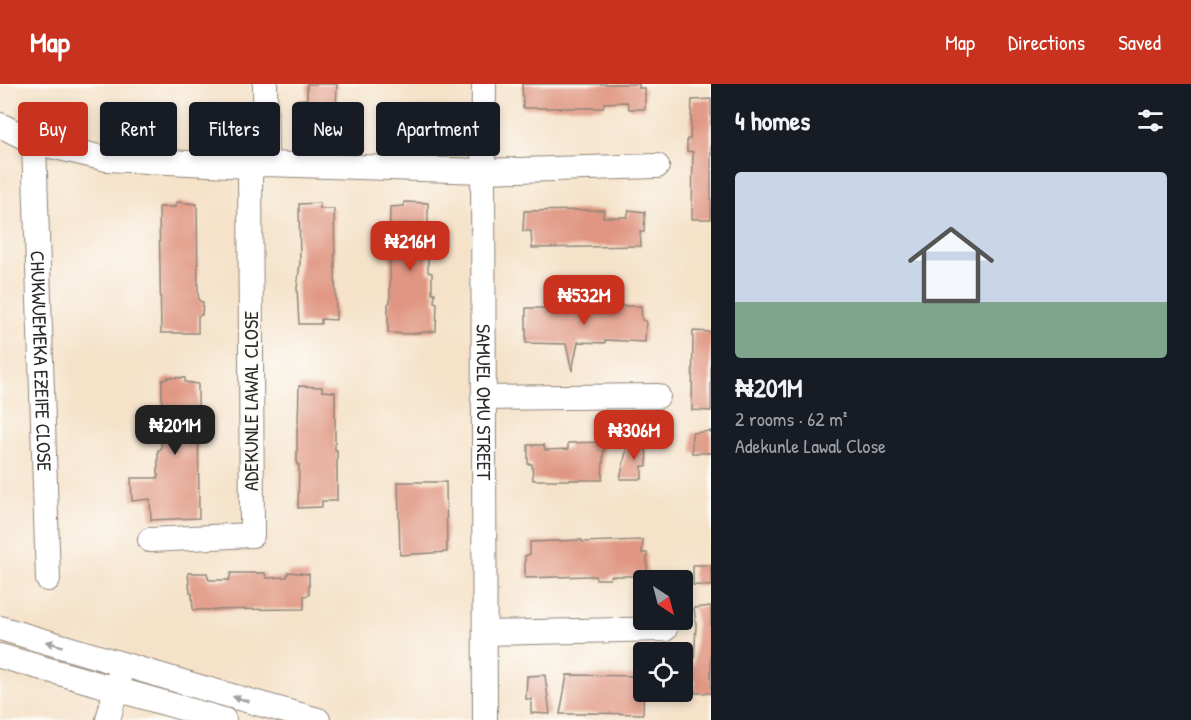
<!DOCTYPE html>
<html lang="en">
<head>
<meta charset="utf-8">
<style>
	:root { --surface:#171b24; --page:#20242c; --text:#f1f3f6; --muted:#9ea1a6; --accent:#c8321e }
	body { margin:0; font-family:"Patrick Hand",sans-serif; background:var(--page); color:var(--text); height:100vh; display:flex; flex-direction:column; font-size:22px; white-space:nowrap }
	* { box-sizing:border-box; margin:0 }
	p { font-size:20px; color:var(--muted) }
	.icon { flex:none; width:33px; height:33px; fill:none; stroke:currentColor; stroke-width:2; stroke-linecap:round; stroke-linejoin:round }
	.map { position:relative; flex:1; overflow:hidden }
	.panel { display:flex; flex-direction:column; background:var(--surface); width:480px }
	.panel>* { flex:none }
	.hud { position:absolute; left:18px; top:18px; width:570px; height:54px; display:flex; gap:12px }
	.needle { width:39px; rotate:144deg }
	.tools { position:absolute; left:633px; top:486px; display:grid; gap:12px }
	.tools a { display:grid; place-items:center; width:60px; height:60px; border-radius:6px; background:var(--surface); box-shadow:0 3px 9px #0003; font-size:30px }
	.price { position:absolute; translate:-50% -51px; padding:0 14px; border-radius:12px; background:var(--accent); color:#fff; font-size:20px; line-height:39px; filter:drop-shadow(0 2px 3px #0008) }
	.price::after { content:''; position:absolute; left:50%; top:36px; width:18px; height:14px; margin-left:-9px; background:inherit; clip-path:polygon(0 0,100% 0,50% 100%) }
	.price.active { background:#222; color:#fff }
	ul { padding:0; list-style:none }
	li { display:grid; align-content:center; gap:12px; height:318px; padding:0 24px }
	li span { display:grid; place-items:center; height:186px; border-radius:6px; color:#555 }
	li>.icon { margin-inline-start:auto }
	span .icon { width:108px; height:108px; fill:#fffc; stroke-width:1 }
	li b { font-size:26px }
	h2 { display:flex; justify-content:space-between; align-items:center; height:72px; padding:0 24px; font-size:26px }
	.tag { padding:0 21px; border-radius:6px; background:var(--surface); box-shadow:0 3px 9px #0003; font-size:21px; line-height:54px }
	.tag.active { background:var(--accent); color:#fff }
	header { display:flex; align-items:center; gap:36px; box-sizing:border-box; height:84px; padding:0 30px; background:var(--accent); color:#fff }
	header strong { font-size:28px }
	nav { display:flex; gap:33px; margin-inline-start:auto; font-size:21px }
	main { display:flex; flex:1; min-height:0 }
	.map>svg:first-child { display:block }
	.building { fill:#e09682 }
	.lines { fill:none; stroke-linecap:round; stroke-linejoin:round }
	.minor-casing { stroke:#90867a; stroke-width:26 }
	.minor { stroke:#fff; stroke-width:24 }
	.oneway { fill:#a0a0a0 }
	.labels { text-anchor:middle; stroke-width:4.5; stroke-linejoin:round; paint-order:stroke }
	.street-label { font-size:20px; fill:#2b2b2b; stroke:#fdfcf7 }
</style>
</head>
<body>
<header>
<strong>Map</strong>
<nav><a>Map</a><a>Directions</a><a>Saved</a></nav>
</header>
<main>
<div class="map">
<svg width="711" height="636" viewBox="0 0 711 636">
	<rect width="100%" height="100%" fill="#fdfcf7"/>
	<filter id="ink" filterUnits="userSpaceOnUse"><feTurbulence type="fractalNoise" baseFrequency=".0167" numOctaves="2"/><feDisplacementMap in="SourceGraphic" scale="12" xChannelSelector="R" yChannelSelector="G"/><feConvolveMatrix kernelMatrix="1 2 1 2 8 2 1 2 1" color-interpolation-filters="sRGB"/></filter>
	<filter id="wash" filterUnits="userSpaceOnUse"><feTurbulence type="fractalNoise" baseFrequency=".008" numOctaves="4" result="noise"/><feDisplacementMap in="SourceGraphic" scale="24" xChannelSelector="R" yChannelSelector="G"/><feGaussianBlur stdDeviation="1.35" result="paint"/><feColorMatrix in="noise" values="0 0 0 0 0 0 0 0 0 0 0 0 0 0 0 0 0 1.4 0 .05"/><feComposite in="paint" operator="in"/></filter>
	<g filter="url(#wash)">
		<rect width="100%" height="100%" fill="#f5e2c9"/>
		<g id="blocks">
			<g class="building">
				<path d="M 307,0 L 337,0 L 336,29 L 321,30 L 321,35 L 298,36 L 298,16 L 307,15 Z"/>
				<path d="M 522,0 L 639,0 L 639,4 L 645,4 L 645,25 L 629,25 L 627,18 L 604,19 L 603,24 L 523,24 Z"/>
				<path d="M 711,15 L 711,135 L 692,135 L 693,68 L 687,67 L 687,55 L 690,55 L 692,16 Z"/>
				<path d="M 176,118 L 197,120 L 198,209 L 199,217 L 203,218 L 202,231 L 198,232 L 198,249 L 161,249 L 159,123 L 175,123 Z"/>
				<path d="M 404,118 L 428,119 L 428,188 L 432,189 L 432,209 L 435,209 L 434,218 L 437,219 L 436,247 L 408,250 L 388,249 L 388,220 L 390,218 L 390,175 L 389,175 L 390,123 L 404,122 Z"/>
				<path d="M 320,119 L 320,125 L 334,125 L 336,236 L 321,235 L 321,240 L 299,240 L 297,204 L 300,179 L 299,120 Z"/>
				<path d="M 585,126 L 604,126 L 603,133 L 627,133 L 629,126 L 645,128 L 644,148 L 640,148 L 641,162 L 532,164 L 531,147 L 523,147 L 524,127 Z"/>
				<path d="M 589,222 L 641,222 L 642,236 L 646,237 L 645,258 L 605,256 L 605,259 L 578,258 L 572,287 L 566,260 L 526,259 L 526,224 L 589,224 Z"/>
				<path d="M 693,247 L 711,248 L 711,327 L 692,326 Z"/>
				<path d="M 168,293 L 185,294 L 185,298 L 198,300 L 199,434 L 151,436 L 150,415 L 132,417 L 131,394 L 158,394 L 158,366 L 161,366 L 162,296 L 167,295 Z"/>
				<path d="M 299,302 L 322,303 L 322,307 L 335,308 L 335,366 L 337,366 L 337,417 L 322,417 L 322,423 L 298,424 L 299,381 L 297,381 L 297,342 L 298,342 Z"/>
				<path d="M 711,347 L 711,369 L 692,369 L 692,349 Z"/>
				<path d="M 604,358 L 602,396 L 533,396 L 532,380 L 528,380 L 528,361 L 544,361 L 545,366 L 568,365 L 568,359 Z"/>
				<path d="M 628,359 L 646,359 L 647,382 L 642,382 L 642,395 L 620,395 Z"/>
				<path d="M 398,398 L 446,398 L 447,468 L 400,471 Z"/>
				<path d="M 582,456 L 582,458 L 643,456 L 642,469 L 647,469 L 647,492 L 611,492 L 610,495 L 596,495 L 595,492 L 588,492 L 525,494 L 525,472 L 530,470 L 530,458 Z"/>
				<path d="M 693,481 L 711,481 L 711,502 L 693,501 Z"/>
				<path d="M 288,488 L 309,490 L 309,511 L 304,512 L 304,525 L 193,526 L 192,510 L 190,509 L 188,489 L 207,489 L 209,496 L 229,496 L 231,489 L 265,489 L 266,494 L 287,493 Z"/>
				<path d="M 711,522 L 711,609 L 695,609 L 695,595 L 691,596 L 690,581 L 694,580 L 696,541 L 694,524 Z"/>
				<path d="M 545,591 L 550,630 L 531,629 L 531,615 L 526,615 L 527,592 Z"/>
				<path d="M 567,591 L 644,592 L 643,630 L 584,629 L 584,630 L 560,630 Z"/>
			</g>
		</g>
	</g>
	<g filter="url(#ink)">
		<use href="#blocks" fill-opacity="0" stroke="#90867a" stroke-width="1.5"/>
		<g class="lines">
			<defs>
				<g id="minor">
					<path d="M 265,0 L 266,80"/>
					<path id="s1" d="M 484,0 L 483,87 L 485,636"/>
					<path d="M 0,41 L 34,58 L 107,75 L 250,82 L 266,80 L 483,87 L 657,82"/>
					<path id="s2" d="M 34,58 L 48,495"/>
					<path d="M 483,314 L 658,312"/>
					<path d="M 150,456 L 252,451 L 250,82"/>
					<path d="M 0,544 L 203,604 L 318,636"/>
					<path d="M 485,549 L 665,545"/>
					<path d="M 0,572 L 224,636"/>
					<path d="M 108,636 L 120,589"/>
				</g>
			</defs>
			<use href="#minor" class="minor-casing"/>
			<use href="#minor" class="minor"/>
		</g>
		<defs><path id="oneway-solid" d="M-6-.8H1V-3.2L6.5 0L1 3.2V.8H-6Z" transform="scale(1.5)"/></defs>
		<g class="oneway">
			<use href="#oneway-solid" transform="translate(54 560) rotate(-164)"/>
			<use href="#oneway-solid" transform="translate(241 615) rotate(-164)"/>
		</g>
	</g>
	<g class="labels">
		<g class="street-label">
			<text dy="7" stroke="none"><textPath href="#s2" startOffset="219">CHUKWUEMEKA EZEIFE CLOSE</textPath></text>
			<text transform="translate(251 317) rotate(-90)" y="7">ADEKUNLE LAWAL CLOSE</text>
			<text dy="7" stroke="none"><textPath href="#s1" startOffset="318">SAMUEL OMU STREET</textPath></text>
		</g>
	</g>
</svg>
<div class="tools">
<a><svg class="needle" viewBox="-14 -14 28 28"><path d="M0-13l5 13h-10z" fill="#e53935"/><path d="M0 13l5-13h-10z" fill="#9ea1a6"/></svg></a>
<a><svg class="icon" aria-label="locate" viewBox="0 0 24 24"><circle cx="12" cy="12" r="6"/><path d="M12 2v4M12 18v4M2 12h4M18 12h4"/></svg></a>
</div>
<b class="price" style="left:410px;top:188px">₦216M</b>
<b class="price" style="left:584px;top:242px">₦532M</b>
<b class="price active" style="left:175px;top:372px">₦201M</b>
<b class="price" style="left:634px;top:377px">₦306M</b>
<div class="hud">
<a class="tag active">Buy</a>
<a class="tag">Rent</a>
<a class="tag">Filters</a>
<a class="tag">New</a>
<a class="tag">Apartment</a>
</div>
</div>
<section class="panel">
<h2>4 homes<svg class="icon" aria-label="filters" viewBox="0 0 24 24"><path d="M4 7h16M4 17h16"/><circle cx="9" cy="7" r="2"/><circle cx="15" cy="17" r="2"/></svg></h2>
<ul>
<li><span style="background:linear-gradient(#c9d6e8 70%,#7fa58c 0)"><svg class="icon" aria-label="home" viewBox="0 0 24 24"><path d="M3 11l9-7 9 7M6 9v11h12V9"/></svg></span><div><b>₦201M</b><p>2 rooms · 62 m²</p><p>Adekunle Lawal Close</p></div></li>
</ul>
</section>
</main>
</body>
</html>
